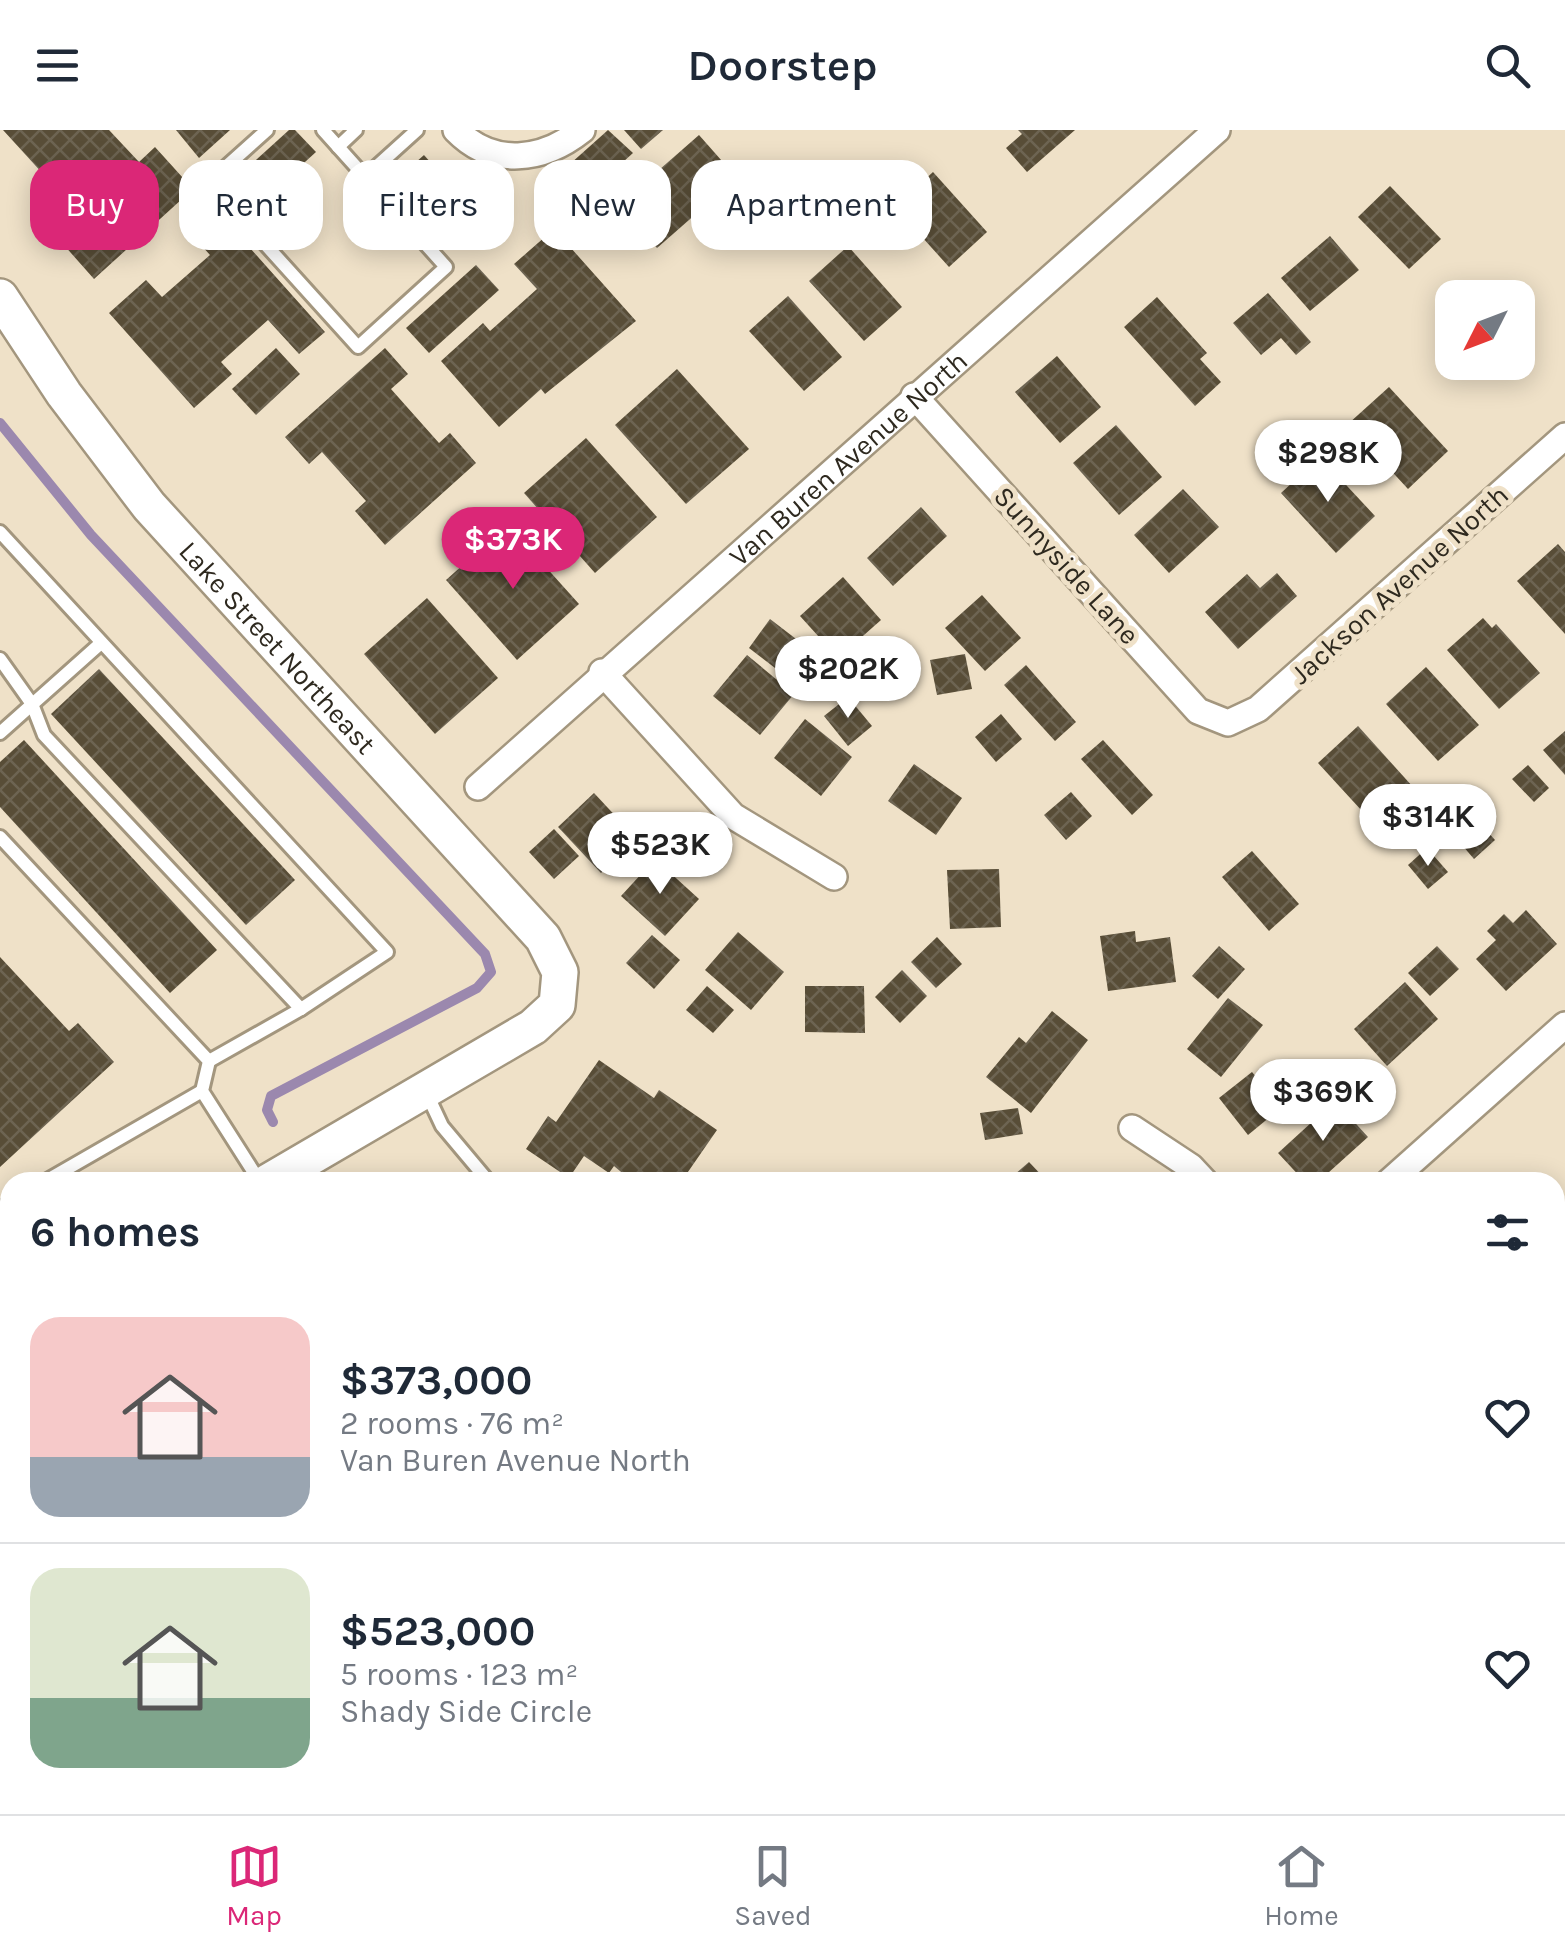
<!DOCTYPE html>
<html lang="en">
<head>
<meta charset="utf-8">
<style>
	:root { --surface:#fff; --page:#f2f2f3; --text:#1f2937; --muted:#747a83; --line:#e0e1e3; --accent:#db2777 }
	body { margin:0; font-family:Karla,sans-serif; background:var(--page); color:var(--text); height:100vh; display:flex; flex-direction:column; font-size:38px; white-space:nowrap }
	* { box-sizing:border-box; margin:0 }
	p { font-size:32px; color:var(--muted) }
	.icon { flex:none; width:55px; height:55px; fill:none; stroke:currentColor; stroke-width:2; stroke-linecap:round; stroke-linejoin:round }
	.map { position:relative; flex:1; overflow:hidden }
	.details { position:absolute; left:0px; top:1042px; width:1565px; height:642px; display:flex; flex-direction:column; background:var(--surface); border-radius:30px 30px 0 0; box-shadow:0 5px 25px #0003 }
	.details>* { flex:none }
	.hud { position:absolute; left:30px; top:30px; width:1000px; height:90px; display:flex; gap:20px }
	.needle { width:65px; rotate:228deg }
	.controls { position:absolute; left:1435px; top:150px; display:grid; gap:20px }
	.controls a { display:grid; place-items:center; width:100px; height:100px; border-radius:20px; background:var(--surface); box-shadow:0 5px 25px #0003; font-size:50px }
	.price { position:absolute; translate:-50% -85px; padding:0 22px; border-radius:35px; background:#fff; color:#222; font-size:32px; line-height:65px; filter:drop-shadow(0 2px 5px #0008) }
	.price::after { content:''; position:absolute; left:50%; top:60px; width:30px; height:22px; margin-left:-15px; background:inherit; clip-path:polygon(0 0,100% 0,50% 100%) }
	.price.selected { background:var(--accent); color:#fff }
	ul { padding:0; list-style:none }
	li { display:flex; align-items:center; gap:30px; height:250px; padding:0 30px }
	li+li { border-top:2px solid var(--line) }
	li span { display:grid; place-items:center; flex:none; width:280px; height:200px; border-radius:30px; color:#555 }
	li>.icon { margin-inline-start:auto }
	span .icon { width:120px; height:120px; fill:#fffc; stroke-width:1 }
	li b { font-size:42px }
	h2 { display:flex; justify-content:space-between; align-items:center; height:120px; padding:0 30px; font-size:42px }
	.chip { padding:0 35px; border-radius:30px; background:var(--surface); box-shadow:0 5px 25px #0003; font-size:35px; line-height:90px }
	.chip.selected { background:var(--accent); color:#fff }
	header { display:flex; justify-content:space-between; align-items:center; height:130px; padding:0 30px; background:var(--surface); font-size:45px; font-weight:600 }
	.menu { display:flex; justify-content:space-around; align-items:center; height:140px; border-top:2px solid var(--line); background:var(--surface); font-size:28px; color:var(--muted) }
	.menu a { display:grid; justify-items:center; gap:5px }
	.menu .selected { color:var(--accent) }
	.map>svg:first-child { display:block }
	.lines { fill:none; stroke-linecap:round; stroke-linejoin:round }
	.stream { stroke:#9b88ae; stroke-width:10 }
	.building { fill:url(#building-cross-hatch) }
	.lane-casing { stroke:#a3967e; stroke-width:18 }
	.street-casing { stroke:#a3967e; stroke-width:30 }
	.secondary-casing { stroke:#a3967e; stroke-width:40 }
	.path { stroke:#938977; stroke-width:6; stroke-dasharray:5 5; stroke-linecap:butt }
	.lane { stroke:#fff; stroke-width:12 }
	.street { stroke:#fff; stroke-width:25 }
	.secondary { stroke:#fff; stroke-width:35 }
	.labels { text-anchor:middle; stroke-width:10; stroke-linejoin:round; paint-order:stroke }
	.street-label { font-size:28px; fill:#2e291f; stroke:#efe1c8 }
</style>
</head>
<body>
<header><svg class="icon" aria-label="menu" viewBox="0 0 24 24"><path d="M4 6h16M4 12h16M4 18h16"/></svg>Doorstep<svg class="icon" aria-label="search" viewBox="0 0 24 24"><circle cx="10" cy="10" r="6"/><path d="M15 15l6 6"/></svg></header>
<div class="map">
<svg width="1565" height="1684" viewBox="0 0 1565 1684">
	<defs>
		<pattern id="building-cross-hatch" width="8" height="8" patternUnits="userSpaceOnUse" patternTransform="scale(2.5)"><rect width="8" height="8" fill="#584d37"/><path d="M0 0l8 8M0 8l8-8" fill="none" stroke="#6d6452"/></pattern>
	</defs>
	<rect width="100%" height="100%" fill="#efe1c8"/>
	<g class="lines">
		<path class="stream" d="M 0,293 L 91,405 L 485,824 L 491,842 L 477,858 L 271,966 L 267,980 L 273,992"/>
	</g>
	<g class="building">
		<path d="M 3,0 L 109,0 L 139,32 L 155,17 L 193,59 L 94,149 L 63,114 L 82,97 L 67,80 L 62,86 L 44,66 L 55,57 Z"/>
		<path d="M 176,0 L 230,0 L 199,28 Z"/>
		<path d="M 289,0 L 295,0 L 316,22 L 261,72 L 237,47 Z"/>
		<path d="M 608,0 L 633,23 L 592,60 L 570,34 Z"/>
		<path d="M 624,0 L 663,0 L 641,19 Z"/>
		<path d="M 1018,0 L 1075,0 L 1027,42 L 1006,18 L 1022,4 Z"/>
		<path d="M 699,5 L 737,48 L 657,118 L 619,75 Z"/>
		<path d="M 424,25 L 485,93 L 457,118 L 397,49 Z"/>
		<path d="M 933,42 L 987,102 L 949,137 L 895,77 Z"/>
		<path d="M 1390,56 L 1441,109 L 1409,139 L 1358,87 Z"/>
		<path d="M 217,81 L 325,202 L 299,224 L 268,190 L 221,232 L 232,244 L 194,278 L 109,183 L 146,150 L 162,167 L 210,125 L 191,104 Z"/>
		<path d="M 554,99 L 636,191 L 545,264 L 541,259 L 499,297 L 441,231 L 483,193 L 490,201 L 537,159 L 514,134 Z"/>
		<path d="M 1330,106 L 1359,140 L 1310,181 L 1281,148 Z"/>
		<path d="M 848,116 L 902,177 L 864,211 L 809,151 Z"/>
		<path d="M 476,135 L 499,160 L 429,223 L 406,198 Z"/>
		<path d="M 1268,163 L 1311,212 L 1296,225 L 1281,208 L 1261,225 L 1233,193 Z"/>
		<path d="M 788,166 L 842,227 L 804,261 L 749,201 Z"/>
		<path d="M 1157,167 L 1207,223 L 1200,229 L 1221,252 L 1195,276 L 1124,197 Z"/>
		<path d="M 276,218 L 300,244 L 256,285 L 232,259 Z"/>
		<path d="M 385,218 L 408,244 L 391,259 L 439,313 L 450,303 L 476,333 L 385,415 L 355,381 L 366,371 L 322,322 L 309,334 L 285,307 Z"/>
		<path d="M 1057,226 L 1101,277 L 1060,313 L 1015,262 Z"/>
		<path d="M 677,239 L 749,319 L 686,374 L 615,295 Z"/>
		<path d="M 1389,257 L 1448,321 L 1408,359 L 1348,294 Z"/>
		<path d="M 1116,295 L 1162,347 L 1119,385 L 1073,333 Z"/>
		<path d="M 586,308 L 657,387 L 595,443 L 524,363 Z"/>
		<path d="M 1320,327 L 1375,386 L 1336,423 L 1281,363 Z"/>
		<path d="M 1183,359 L 1219,397 L 1169,443 L 1134,405 Z"/>
		<path d="M 921,377 L 947,406 L 893,456 L 867,428 Z"/>
		<path d="M 508,395 L 579,474 L 517,530 L 446,450 Z"/>
		<path d="M 1558,414 L 1565,422 L 1565,504 L 1517,451 Z"/>
		<path d="M 1277,443 L 1297,466 L 1238,519 L 1205,482 L 1247,444 L 1260,458 Z"/>
		<path d="M 843,447 L 881,490 L 838,528 L 800,486 Z"/>
		<path d="M 982,465 L 1021,508 L 985,541 L 945,498 Z"/>
		<path d="M 427,468 L 498,548 L 435,604 L 364,524 Z"/>
		<path d="M 1483,488 L 1492,498 L 1496,494 L 1540,543 L 1499,579 L 1447,520 Z"/>
		<path d="M 770,489 L 800,512 L 779,541 L 749,518 Z"/>
		<path d="M 859,520 L 892,526 L 886,558 L 853,552 Z"/>
		<path d="M 965,524 L 972,559 L 937,565 L 930,530 Z"/>
		<path d="M 747,525 L 794,564 L 760,605 L 713,566 Z"/>
		<path d="M 1026,535 L 1076,592 L 1055,611 L 1004,555 Z"/>
		<path d="M 1426,537 L 1479,595 L 1438,631 L 1386,574 Z"/>
		<path d="M 99,539 L 295,750 L 246,795 L 51,584 Z"/>
		<path d="M 848,567 L 872,596 L 848,616 L 824,586 Z"/>
		<path d="M 1001,584 L 1022,609 L 996,632 L 975,607 Z"/>
		<path d="M 805,589 L 852,627 L 821,666 L 774,628 Z"/>
		<path d="M 1358,596 L 1413,657 L 1373,693 L 1318,633 Z"/>
		<path d="M 1565,601 L 1565,645 L 1543,620 Z"/>
		<path d="M 24,610 L 217,820 L 170,863 L 0,677 L 0,632 Z"/>
		<path d="M 1103,610 L 1153,665 L 1132,685 L 1081,629 Z"/>
		<path d="M 914,634 L 962,668 L 936,705 L 888,671 Z"/>
		<path d="M 1528,635 L 1549,658 L 1534,672 L 1512,649 Z"/>
		<path d="M 1071,662 L 1092,686 L 1066,710 L 1044,685 Z"/>
		<path d="M 594,663 L 637,709 L 601,743 L 558,697 Z"/>
		<path d="M 1471,683 L 1495,710 L 1474,729 L 1450,701 Z"/>
		<path d="M 554,699 L 579,726 L 554,749 L 529,722 Z"/>
		<path d="M 1427,718 L 1448,742 L 1428,759 L 1408,735 Z"/>
		<path d="M 1252,721 L 1299,774 L 1269,801 L 1222,747 Z"/>
		<path d="M 655,729 L 699,769 L 665,806 L 621,766 Z"/>
		<path d="M 999,739 L 1001,797 L 950,799 L 947,740 Z"/>
		<path d="M 1526,780 L 1557,814 L 1506,861 L 1476,829 L 1496,810 L 1487,801 L 1504,784 L 1513,793 Z"/>
		<path d="M 1135,801 L 1136,812 L 1170,807 L 1176,852 L 1108,861 L 1100,806 Z"/>
		<path d="M 738,802 L 784,842 L 751,880 L 705,840 Z"/>
		<path d="M 652,805 L 680,830 L 654,859 L 626,833 Z"/>
		<path d="M 937,807 L 962,834 L 936,858 L 911,832 Z"/>
		<path d="M 1219,816 L 1245,839 L 1218,869 L 1192,846 Z"/>
		<path d="M 1437,816 L 1459,839 L 1430,866 L 1408,843 Z"/>
		<path d="M 0,827 L 69,901 L 78,893 L 114,932 L 0,1037 Z"/>
		<path d="M 902,840 L 927,866 L 900,893 L 875,867 Z"/>
		<path d="M 1405,852 L 1438,889 L 1387,936 L 1354,899 Z"/>
		<path d="M 707,856 L 734,880 L 713,903 L 686,880 Z"/>
		<path d="M 805,856 L 864,856 L 865,903 L 805,902 Z"/>
		<path d="M 1228,868 L 1263,895 L 1221,947 L 1187,919 Z"/>
		<path d="M 1052,881 L 1088,910 L 1031,983 L 986,947 L 1019,907 L 1026,913 Z"/>
		<path d="M 599,930 L 654,968 L 659,960 L 717,1000 L 681,1052 L 633,1052 L 614,1036 L 609,1043 L 584,1026 L 569,1048 L 526,1019 L 548,986 L 556,992 Z"/>
		<path d="M 1252,942 L 1281,978 L 1248,1005 L 1219,968 Z"/>
		<path d="M 1335,971 L 1368,1007 L 1318,1052 L 1305,1052 L 1278,1023 Z"/>
		<path d="M 1018,978 L 1023,1004 L 985,1010 L 980,983 Z"/>
		<path d="M 1029,1032 L 1048,1052 L 1006,1052 Z"/>
		<path d="M 1565,1073 L 1565,1140 L 1555,1149 L 1555,1082 Z"/>
		<path d="M 10,1283 L 10,1335 L 0,1333 Z"/>
		<path d="M 1555,1327 L 1565,1338 L 1565,1410 L 1555,1419 Z"/>
		<path d="M 9,1534 L 10,1534 L 10,1598 L 0,1595 L 0,1558 Z"/>
		<path d="M 217,1675 L 329,1675 L 335,1684 L 210,1684 Z"/>
		<path d="M 374,1675 L 469,1675 L 470,1684 L 374,1684 Z"/>
		<path d="M 508,1675 L 559,1675 L 561,1684 L 510,1684 Z"/>
	</g>
	<g class="lines">
		<defs>
			<g id="lane">
				<path d="M 267,0 L 209,52 L 358,217 L 446,137 L 323,0"/>
				<path d="M 338,17 L 356,0"/>
				<path d="M 365,47 L 417,0"/>
				<path d="M 0,402 L 387,822 L 301,879 L 209,931"/>
				<path d="M 0,529 L 32,574 L 44,605 L 301,879"/>
				<path d="M 0,603 L 101,513"/>
				<path d="M 0,707 L 209,931 L 202,961 L 260,1052"/>
				<path d="M 427,964 L 442,996 L 489,1052"/>
				<path d="M 44,1052 L 202,961"/>
				<path d="M 0,1080 L 10,1072"/>
				<path d="M 0,1383 L 10,1385"/>
				<path d="M 0,1645 L 10,1647"/>
				<path d="M 115,1675 L 130,1684"/>
				<path d="M 797,1684 L 824,1675"/>
			</g>
			<g id="street">
				<path d="M 456,0 C 493,38 543,31 582,0"/>
				<path d="M 914,266 L 1198,581 L 1228,593 L 1258,579 L 1565,306"/>
				<path d="M 602,542 L 733,686 L 834,747"/>
				<path id="s1" d="M 478,657 L 1217,0"/>
				<path d="M 1132,998 L 1191,1037 L 1205,1052"/>
				<path d="M 1389,1052 L 1565,895"/>
				<path d="M 1555,1243 L 1565,1234"/>
				<path d="M 1392,1675 L 1396,1684"/>
			</g>
			<g id="secondary">
				<path id="s2" d="M 0,167 L 64,264 L 149,376 L 543,808 L 560,842 L 557,875 L 533,897 L 268,1052"/>
				<path d="M 0,1206 L 10,1200"/>
			</g>
		</defs>
		<use href="#lane" class="lane-casing"/>
		<use href="#street" class="street-casing"/>
		<use href="#secondary" class="secondary-casing"/>
		<g class="path">
			<path d="M 1555,1663 L 1565,1659"/>
			<path d="M 1505,1684 L 1527,1675"/>
		</g>
		<use href="#lane" class="lane"/>
		<use href="#street" class="street"/>
		<use href="#secondary" class="secondary"/>
	</g>
	<g class="labels">
		<g class="street-label">
			<text dy="10" stroke="none"><textPath href="#s1" startOffset="495">Van Buren Avenue North</textPath></text>
			<text transform="translate(1067 435) rotate(48)" y="10">Sunnyside Lane</text>
			<text transform="translate(1399 454) rotate(-42)" y="10">Jackson Avenue North</text>
			<text dy="10" stroke="none"><textPath href="#s2" startOffset="448">Lake Street Northeast</textPath></text>
		</g>
	</g>
</svg>
<div class="controls">
<a><svg class="needle" viewBox="-14 -14 28 28"><path d="M0-13l5 13h-10z" fill="#e53935"/><path d="M0 13l5-13h-10z" fill="#747a83"/></svg></a>
</div>
<b class="price" style="left:1328px;top:375px">$298K</b>
<b class="price selected" style="left:513px;top:462px">$373K</b>
<b class="price" style="left:848px;top:591px">$202K</b>
<b class="price" style="left:1428px;top:739px">$314K</b>
<b class="price" style="left:660px;top:767px">$523K</b>
<b class="price" style="left:1323px;top:1014px">$369K</b>
<div class="hud">
<a class="chip selected">Buy</a>
<a class="chip">Rent</a>
<a class="chip">Filters</a>
<a class="chip">New</a>
<a class="chip">Apartment</a>
</div>
<section class="details">
<h2>6 homes<svg class="icon" aria-label="filters" viewBox="0 0 24 24"><path d="M4 7h16M4 17h16"/><circle cx="9" cy="7" r="2"/><circle cx="15" cy="17" r="2"/></svg></h2>
<ul>
<li><span style="background:linear-gradient(#f6c9c9 70%,#9aa5b1 0)"><svg class="icon" aria-label="home" viewBox="0 0 24 24"><path d="M3 11l9-7 9 7M6 9v11h12V9"/></svg></span><div><b>$373,000</b><p>2 rooms · 76 m²</p><p>Van Buren Avenue North</p></div><svg class="icon" aria-label="heart" viewBox="0 0 24 24"><path d="M12 20l-8-8c-3-5 5-10 8-4 3-6 11-1 8 4z"/></svg></li>
<li><span style="background:linear-gradient(#dfe7d0 65%,#7fa58c 0)"><svg class="icon" aria-label="home" viewBox="0 0 24 24"><path d="M3 11l9-7 9 7M6 9v11h12V9"/></svg></span><div><b>$523,000</b><p>5 rooms · 123 m²</p><p>Shady Side Circle</p></div><svg class="icon" aria-label="heart" viewBox="0 0 24 24"><path d="M12 20l-8-8c-3-5 5-10 8-4 3-6 11-1 8 4z"/></svg></li>
</ul>
</section>
</div>
<nav class="menu">
<a class="selected"><svg class="icon" aria-label="map" viewBox="0 0 24 24"><path d="M3 6l6-2 6 2 6-2v14l-6 2-6-2-6 2zM9 4v14M15 6v14"/></svg>Map</a>
<a><svg class="icon" aria-label="saved" viewBox="0 0 24 24"><path d="M7 4h10v16l-5-4-5 4z"/></svg>Saved</a>
<a><svg class="icon" aria-label="home" viewBox="0 0 24 24"><path d="M3 11l9-7 9 7M6 9v11h12V9"/></svg>Home</a>
</nav>
</body>
</html>
